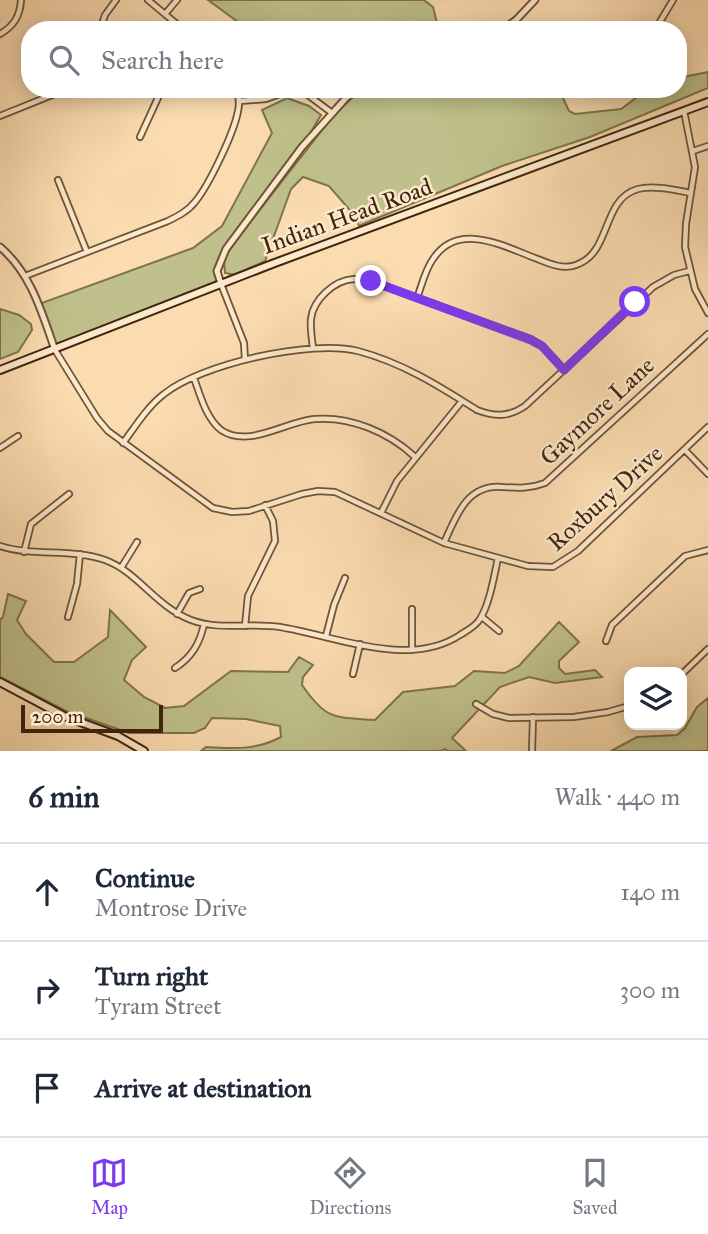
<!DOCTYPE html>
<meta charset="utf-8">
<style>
body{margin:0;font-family:"IM FELL Great Primer",serif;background:#f2f2f3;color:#1f2937}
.controls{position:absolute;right:21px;bottom:21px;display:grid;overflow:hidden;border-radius:14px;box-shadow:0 4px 18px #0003}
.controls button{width:63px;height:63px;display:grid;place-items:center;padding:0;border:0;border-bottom:2px solid #e0e1e3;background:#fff;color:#1f2937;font:35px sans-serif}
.scale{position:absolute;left:21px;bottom:18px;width:142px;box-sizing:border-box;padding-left:7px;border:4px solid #3f260d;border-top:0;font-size:19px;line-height:24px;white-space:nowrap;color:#3f260d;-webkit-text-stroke:5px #fce8cc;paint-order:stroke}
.stop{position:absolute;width:21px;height:21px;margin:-16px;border:5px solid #7c3aed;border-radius:50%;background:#fff}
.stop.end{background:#7c3aed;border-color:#fff;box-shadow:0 2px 7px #0008}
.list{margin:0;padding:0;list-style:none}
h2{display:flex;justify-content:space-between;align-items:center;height:91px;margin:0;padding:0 28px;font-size:30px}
h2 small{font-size:23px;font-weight:400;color:#747a83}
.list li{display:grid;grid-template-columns:46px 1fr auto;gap:21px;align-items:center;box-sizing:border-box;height:98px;padding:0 28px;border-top:2px solid #e0e1e3}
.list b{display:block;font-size:26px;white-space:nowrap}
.list p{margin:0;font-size:23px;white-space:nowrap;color:#747a83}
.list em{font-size:23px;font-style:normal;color:#747a83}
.icon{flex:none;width:38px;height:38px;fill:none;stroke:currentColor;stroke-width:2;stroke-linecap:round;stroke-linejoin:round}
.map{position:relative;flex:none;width:708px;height:751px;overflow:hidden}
.search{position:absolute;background:#fff;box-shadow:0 4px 18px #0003;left:21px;right:21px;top:21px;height:77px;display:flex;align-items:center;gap:18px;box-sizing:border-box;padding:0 24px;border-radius:28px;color:#747a83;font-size:26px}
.sheet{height:385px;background:#fff}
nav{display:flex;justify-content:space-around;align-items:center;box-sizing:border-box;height:98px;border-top:2px solid #e0e1e3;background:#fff;font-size:19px;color:#747a83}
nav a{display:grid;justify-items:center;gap:4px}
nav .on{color:#7c3aed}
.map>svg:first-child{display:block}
</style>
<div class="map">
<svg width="708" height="751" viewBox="0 0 708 751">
<rect width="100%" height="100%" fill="#fbdcb0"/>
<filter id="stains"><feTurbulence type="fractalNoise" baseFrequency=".00286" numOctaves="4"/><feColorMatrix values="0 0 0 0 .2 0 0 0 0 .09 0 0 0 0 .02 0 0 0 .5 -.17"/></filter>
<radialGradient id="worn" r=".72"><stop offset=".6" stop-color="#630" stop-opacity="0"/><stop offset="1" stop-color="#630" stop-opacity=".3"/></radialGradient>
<path fill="#bfc08b" stroke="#7f734c" stroke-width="2" d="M208,0h216l9,7 5,20 5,3h-194z
M708,72v16l-118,49 -88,29 -143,60 -4,-10 -26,-30 -26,-9 -12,12 -26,72 -30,14 -10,-2 -1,-12 4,-9c25,-34 51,-67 77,-100 17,-22 35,-48 60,-63h199l-1,9 6,13 6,3 46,-5 27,-20h30v-11z
M287,98l22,8 12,9 -19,32 -76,102 -9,22 4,13 -166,66 -16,-46 154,-56 29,-22 50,-93 -10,-23z
M0,309l19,6 12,9 1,6 -14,22 -18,7z
M8,594l18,7 -9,19 9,14 28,28h20l34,-25 2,-27 36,37 -14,13 -8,20 20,17 21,11 19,-2 47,-35 57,1 11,-15 14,8 -10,12 -1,8c25,36 32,32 73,35l28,-28 52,-6 19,-15 31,2 14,-7 40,-44 20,20 -20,19v7l6,6 30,-4 7,7 -47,6 -26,-6 -29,10 -48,51 14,13h-18l-3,-2 -4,2h-240l5,-4c27,2 51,3 75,-10l-1,-11 -34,-7 -34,-1 -7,10 -11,5h-65l-63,-22 -66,-34v-57l3,-3z
M708,698v53h-97l26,-14 40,-2 8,-7 12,-21z"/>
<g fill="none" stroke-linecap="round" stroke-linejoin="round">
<defs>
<path id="minor" d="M148,0l36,30
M165,14l12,-14
M100,30l5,-15 11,-15
M655,30l18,-30
M0,34c14,-8 20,-18 21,-34
M240,101l26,-2 17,-6 14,-2 11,4 24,18
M684,111l11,56 -9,57 -1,23 10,42 13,24
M0,116l67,-27
M140,137l22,-48
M693,151l15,-5
M58,180l29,72
M25,276l143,-55c10,-5 20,-10 27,-19 14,-17 39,-69 43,-91 2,-8 1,-14 -1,-22
M221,284l23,59 1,17
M417,298c5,-13 8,-28 16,-39 25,-38 70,-13 102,-1 13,5 27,12 41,7 36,-12 25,-66 62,-76 16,-4 37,1 53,4
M313,348c-1,-9 -3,-20 -2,-29 2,-19 23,-39 43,-40 6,0 12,2 17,2l160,58 11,7 22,24
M55,350l42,68 11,13 105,77 19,4 17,-1 53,-17 16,-3 17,1 109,51 84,23 25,1 25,-16 130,-124
M194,378c6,17 12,40 27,52 28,19 65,-9 94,-11 36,-3 74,14 99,37
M123,443c12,-16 24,-36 41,-49 37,-30 148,-55 194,-43 45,12 81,35 119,59 18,7 32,7 48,-4l128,-119 21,-12 15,-4
M0,448l18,-12
M685,450l23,24
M381,513l16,-32 65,-80
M444,543c12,-27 23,-59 58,-56 16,1 27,2 43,-4l163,-149
M0,546c34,11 71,2 105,14 33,12 50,46 86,60 29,11 60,2 89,7 56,9 129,42 180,8 8,-5 16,-9 20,-16 10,-16 14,-43 18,-61
M24,552l7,-28 38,-30
M121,568l16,-26
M412,609v41
M177,614l12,-21 11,-4
M68,617l9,-33 3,-30
M482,617l17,14
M245,626l3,-30 27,-55 -2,-20 -8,-16
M326,636l8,-31 11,-27
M606,641l6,-16 73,-69 23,-6
M175,668c17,-11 25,-25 29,-44
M353,674l7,-30
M682,674l26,-25
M476,704l17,10 16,4 65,-1 34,-5 21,-6
M532,751l1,-34"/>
<path id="tertiary" d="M502,30l14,-10 19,-20
M0,247c31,26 42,66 55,103
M221,284l-4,-13 9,-22 76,-102 44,-49 12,-9"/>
<path id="secondary" d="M0,370l272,-106 436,-162
M0,682l64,34 54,20 26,15"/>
</defs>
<use href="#minor" stroke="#6e5436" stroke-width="8"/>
<use href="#tertiary" stroke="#6e5436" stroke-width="9"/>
<use href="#secondary" stroke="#3f260d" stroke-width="10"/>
<use href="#minor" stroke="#fce8cc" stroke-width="4.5"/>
<use href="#tertiary" stroke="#fce8cc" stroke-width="5"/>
<use href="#secondary" stroke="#fce8cc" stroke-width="6"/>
</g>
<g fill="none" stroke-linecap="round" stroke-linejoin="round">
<path stroke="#7c3aed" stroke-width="9" d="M371,281l160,59 11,6 22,24 71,-68"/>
</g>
<g text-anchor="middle" stroke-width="5" stroke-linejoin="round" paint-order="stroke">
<g font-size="24" fill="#3f260d" stroke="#fce8cc">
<text transform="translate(347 216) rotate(-20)" y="8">Indian Head Road</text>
<text transform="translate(597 411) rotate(-43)" y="8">Gaymore Lane</text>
<text transform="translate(605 498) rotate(-42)" y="8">Roxbury Drive</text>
</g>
</g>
<rect width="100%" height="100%" filter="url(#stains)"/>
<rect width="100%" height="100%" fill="url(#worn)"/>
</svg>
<div class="controls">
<button><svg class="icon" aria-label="layers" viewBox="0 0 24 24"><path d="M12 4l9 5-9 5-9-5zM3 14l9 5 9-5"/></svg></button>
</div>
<div class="scale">200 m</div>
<div class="stop" style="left:635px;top:302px"></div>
<div class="stop end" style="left:371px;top:281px"></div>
<div class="search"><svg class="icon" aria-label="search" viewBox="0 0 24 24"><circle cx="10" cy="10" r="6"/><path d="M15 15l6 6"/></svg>Search here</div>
</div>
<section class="sheet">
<h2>6 min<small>Walk · 440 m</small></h2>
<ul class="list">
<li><svg class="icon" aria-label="ahead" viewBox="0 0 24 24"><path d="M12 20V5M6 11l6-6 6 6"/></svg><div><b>Continue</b><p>Montrose Drive</p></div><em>140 m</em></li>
<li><svg class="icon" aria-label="right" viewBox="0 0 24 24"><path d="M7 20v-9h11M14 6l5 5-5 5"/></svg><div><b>Turn right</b><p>Tyram Street</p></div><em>300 m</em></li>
<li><svg class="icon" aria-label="arrive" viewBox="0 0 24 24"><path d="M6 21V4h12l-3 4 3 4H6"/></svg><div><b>Arrive at destination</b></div></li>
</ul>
</section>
<nav>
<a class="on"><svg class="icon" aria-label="map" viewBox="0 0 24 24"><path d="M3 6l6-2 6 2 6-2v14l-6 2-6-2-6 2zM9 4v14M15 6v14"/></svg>Map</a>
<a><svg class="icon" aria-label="directions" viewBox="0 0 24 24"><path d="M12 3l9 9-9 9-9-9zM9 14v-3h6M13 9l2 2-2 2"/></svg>Directions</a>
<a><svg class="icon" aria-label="saved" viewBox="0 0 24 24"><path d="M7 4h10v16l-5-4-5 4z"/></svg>Saved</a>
</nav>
